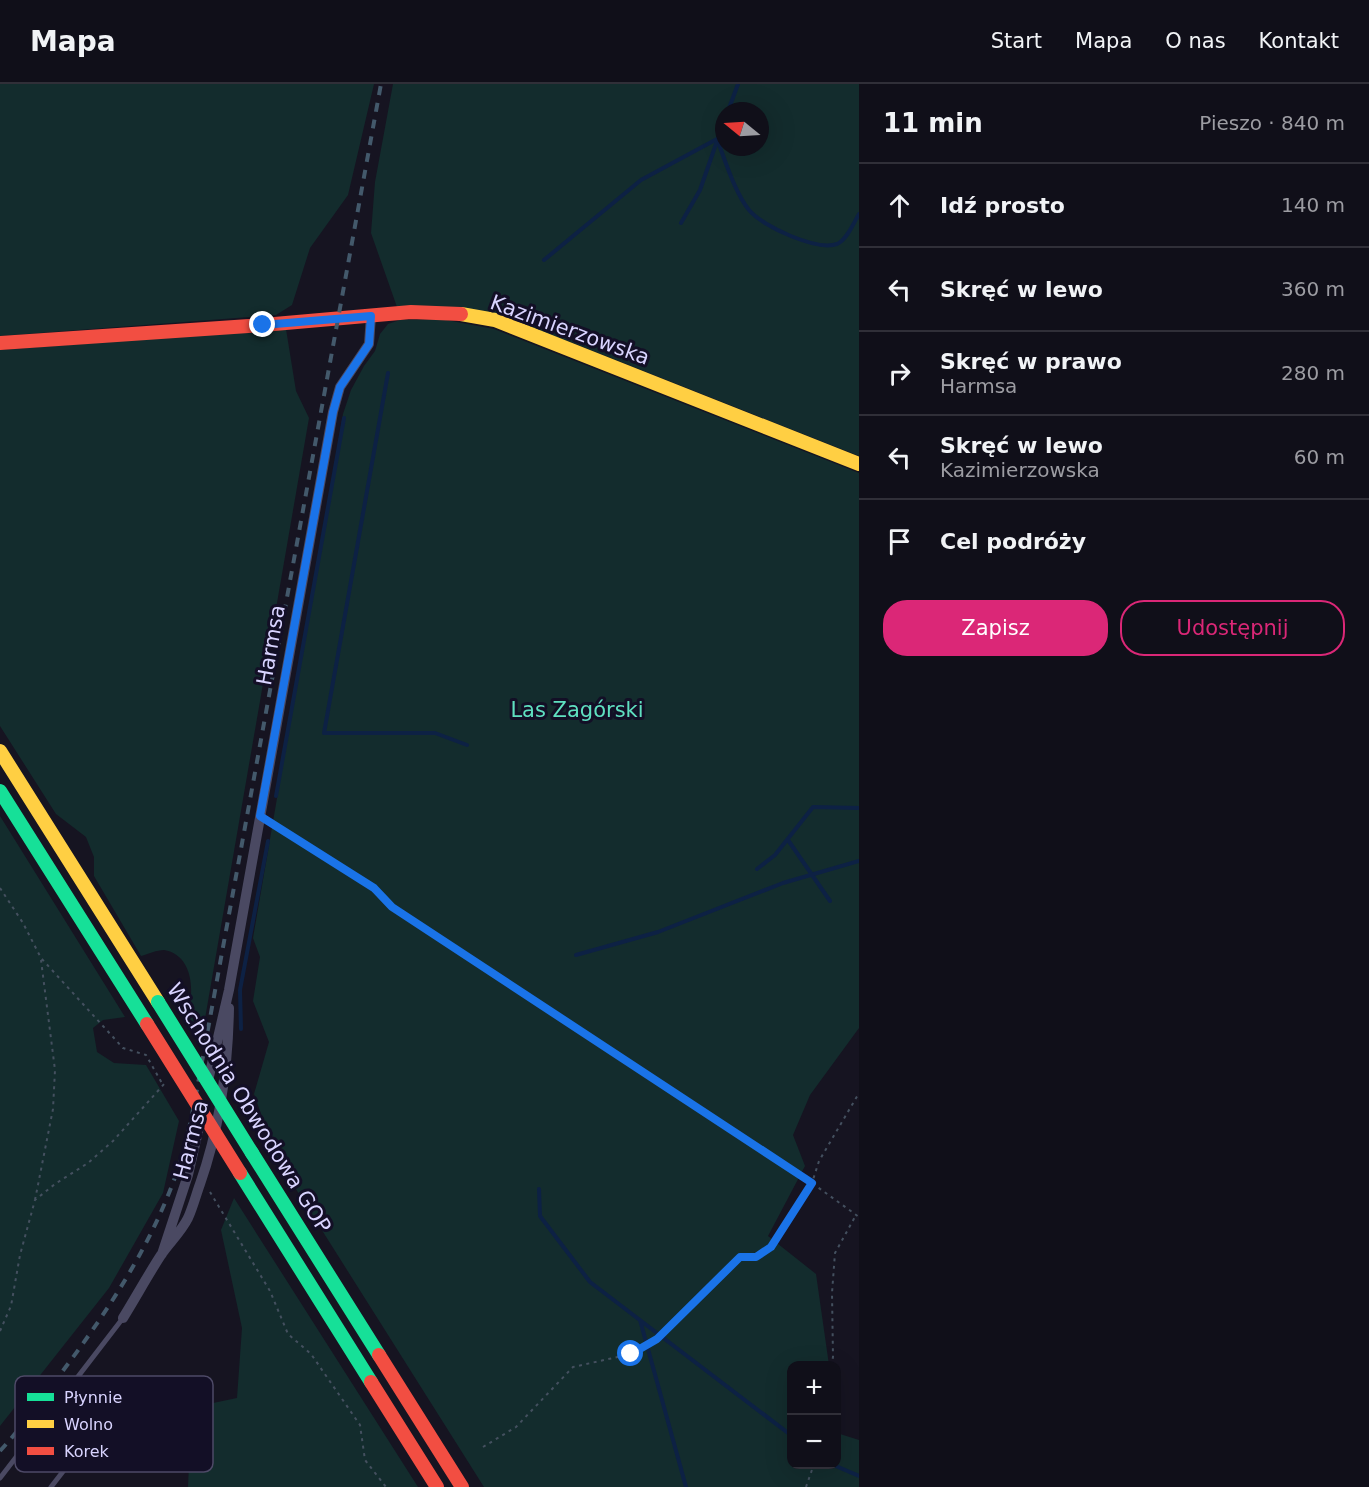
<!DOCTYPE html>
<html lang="pl">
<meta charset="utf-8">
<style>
body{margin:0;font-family:"DejaVu Sans",sans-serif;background:#1e1d26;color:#f1f3f6}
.controls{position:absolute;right:18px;bottom:18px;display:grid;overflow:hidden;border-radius:12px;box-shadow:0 6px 24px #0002}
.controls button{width:54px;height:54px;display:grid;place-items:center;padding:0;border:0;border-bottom:2px solid #302f38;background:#100f19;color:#f1f3f6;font:30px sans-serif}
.compass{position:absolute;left:715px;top:18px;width:54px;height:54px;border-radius:50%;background:#100f19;box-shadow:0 6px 24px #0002;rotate:288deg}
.stop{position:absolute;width:18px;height:18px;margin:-14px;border:4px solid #1a73e8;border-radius:50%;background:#fff}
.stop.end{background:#1a73e8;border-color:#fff;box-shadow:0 2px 6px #0008}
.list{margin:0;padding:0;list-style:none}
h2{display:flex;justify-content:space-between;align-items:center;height:78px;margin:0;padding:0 24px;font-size:26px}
h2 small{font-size:20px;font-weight:400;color:#9c9ca2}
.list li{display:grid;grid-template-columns:39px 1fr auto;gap:18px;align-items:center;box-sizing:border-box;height:84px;padding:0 24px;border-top:2px solid #302f38}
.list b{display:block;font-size:22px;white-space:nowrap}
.list p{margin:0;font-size:20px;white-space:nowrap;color:#9c9ca2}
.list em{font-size:20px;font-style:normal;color:#9c9ca2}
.actions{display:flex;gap:12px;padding:18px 24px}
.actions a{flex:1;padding:14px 0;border:2px solid #db2777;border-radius:24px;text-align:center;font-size:21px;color:#db2777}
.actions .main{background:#db2777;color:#fff}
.icon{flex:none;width:33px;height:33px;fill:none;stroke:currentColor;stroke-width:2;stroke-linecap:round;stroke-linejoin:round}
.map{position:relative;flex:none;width:859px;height:1403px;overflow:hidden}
header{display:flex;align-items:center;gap:36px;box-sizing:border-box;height:84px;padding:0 30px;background:#100f19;border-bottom:2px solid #302f38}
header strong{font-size:28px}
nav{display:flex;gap:33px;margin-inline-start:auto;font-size:21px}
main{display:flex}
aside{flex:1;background:#100f19}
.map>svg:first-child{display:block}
</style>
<header>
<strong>Mapa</strong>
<nav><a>Start</a><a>Mapa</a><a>O nas</a><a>Kontakt</a></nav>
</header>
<main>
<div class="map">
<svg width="859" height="1403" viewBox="0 0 859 1403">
<rect width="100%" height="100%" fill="#161421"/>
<path fill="#132c2d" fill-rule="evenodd" d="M0,0h374l-26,111 -38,53 -18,57 -16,10 -276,21z
M393,0h466v372l-291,-115 -171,-34 -26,-74 4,-51zM724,27h36v36h-36z
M441,235l53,10 365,144v555l-49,67 -17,40 12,31 -37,70 48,38 13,91 -37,1v98h44l1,-53 3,23 19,6v47h-375l-207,-328 -23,-65 15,-52 -16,-41 7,-44 -7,-19 90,-524 8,-24 13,-24 11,-15 5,-17 8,-10 12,-4z
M286,245l10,62 13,27 -107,618 -19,-14c13,-21 13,-67 -19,-72 -7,0 -16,4 -23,6l-47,-80v-19l-8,-20 -30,-23 -56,-88v-376z
M0,732l125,201 -22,3 -10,8 4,24 17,11 32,2 33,56 -16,72 -54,95 -109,138z
M234,1114l184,289h-230l3,-70 22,-14 24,-5 5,-70 -21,-98z"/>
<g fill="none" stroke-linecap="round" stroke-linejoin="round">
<path stroke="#0d2144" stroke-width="4" d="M728,27l10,-27
M717,55c8,21 18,54 32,71 14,17 68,41 88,34 10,-4 17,-22 22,-30
M681,139l19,-33 24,-69
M544,176l97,-80 76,-41
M388,289l-64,360h111l32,12
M276,712l68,-378
M788,756l42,61
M757,785l18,-14 38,-48 46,1
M576,871l82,-23 125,-49 76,-22
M241,945l-1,-39 28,-149
M539,1105l1,27 50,66 202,154
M640,1236l46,167
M831,1380l28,12"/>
<path stroke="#44505f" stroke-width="2" stroke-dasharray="3 4.5" stroke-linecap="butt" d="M270,738l103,66 19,19 420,276 47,34
M0,804l23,35 18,35 82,90 23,7 17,30
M210,1108l60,99 18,43 23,20 49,71 5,35 21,27
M35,1116l18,-91 2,-39 -14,-110
M0,1247l11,-25 9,-51 15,-55 20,-16 33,-21 25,-22 52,-58
M831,1282l2,-9 -1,-64 3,-40 21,-38
M483,1363l33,-20 57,-60 58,-13 26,-15 83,-82h16l15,-10 41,-64 7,-22 40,-68
M806,1403l8,-23"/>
<path stroke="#4a4962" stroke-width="5" d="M0,1394l123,-160
M51,1403l72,-93"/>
<path stroke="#4a4962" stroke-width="10" d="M208,997l21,-91 104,-578 7,-25 29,-43 2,-28
M162,1170l26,-79 14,-61
M123,1234c13,-21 25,-43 38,-63 9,-13 20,-23 27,-37 5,-11 8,-23 12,-34 20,-57 28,-116 29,-176"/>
<path stroke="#16e098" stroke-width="14" d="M0,707l147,233
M252,1069l127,202
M240,1089l131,209"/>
<path stroke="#ffcf43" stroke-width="14" d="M461,230l34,6 364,144
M0,667l158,251"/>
<path stroke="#f24e42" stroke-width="14" d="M0,259l263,-18 148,-13 50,2
M379,1271l83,132
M371,1298l66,105"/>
<path stroke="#43596b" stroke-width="4" stroke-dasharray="9 8" stroke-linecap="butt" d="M0,1367c23,-25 42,-52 62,-79 42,-56 81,-114 107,-179 19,-46 26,-94 35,-142l177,-967"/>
<path stroke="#16e098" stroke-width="14" d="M158,918l94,151"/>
<path stroke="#f24e42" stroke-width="14" d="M147,940l93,149"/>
</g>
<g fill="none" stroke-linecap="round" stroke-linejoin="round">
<path stroke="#1a73e8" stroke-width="8" d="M263,241l108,-9 -2,28 -29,43 -7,25 -73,404 114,72 18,19 420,276 -41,64 -15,10h-16l-83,82 -26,15"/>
</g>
<g text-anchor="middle" stroke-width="6" stroke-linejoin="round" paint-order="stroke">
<g font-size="21" fill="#d9d4ff" stroke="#130f26">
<text transform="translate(570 246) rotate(20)" y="7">Kazimierzowska</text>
<text transform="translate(271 561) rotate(-80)" y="7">Harmsa</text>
<text transform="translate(249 1024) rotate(58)" y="7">Wschodnia Obwodowa GOP</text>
<text transform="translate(191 1056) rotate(-75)" y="7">Harmsa</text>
</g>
<g font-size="21" fill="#5fe0c0" stroke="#130f26">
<text x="577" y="633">Las Zagórski</text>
</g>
</g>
<rect x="15" y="1292" width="198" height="96" rx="9" fill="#130f26" stroke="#4e4a67" stroke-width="1.5"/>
<rect x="27" y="1309" width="27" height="8" fill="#16e098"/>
<rect x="27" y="1336" width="27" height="8" fill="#ffcf43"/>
<rect x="27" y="1363" width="27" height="8" fill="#f24e42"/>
<g font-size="16" fill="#d9d4ff">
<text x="64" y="1319">Płynnie</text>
<text x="64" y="1346">Wolno</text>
<text x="64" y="1373">Korek</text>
</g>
</svg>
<div class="controls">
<button>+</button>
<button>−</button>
</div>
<svg class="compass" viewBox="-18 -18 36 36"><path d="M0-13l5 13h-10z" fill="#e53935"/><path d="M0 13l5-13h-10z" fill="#9c9ca2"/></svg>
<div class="stop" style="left:631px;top:1270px"></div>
<div class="stop end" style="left:263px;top:241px"></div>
</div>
<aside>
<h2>11 min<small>Pieszo · 840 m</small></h2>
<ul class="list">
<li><svg class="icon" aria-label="ahead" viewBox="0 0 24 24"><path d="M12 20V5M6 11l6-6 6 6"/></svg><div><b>Idź prosto</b></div><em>140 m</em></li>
<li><svg class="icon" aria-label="left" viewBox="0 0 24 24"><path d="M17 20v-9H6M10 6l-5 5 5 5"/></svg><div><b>Skręć w lewo</b></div><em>360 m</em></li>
<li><svg class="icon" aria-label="right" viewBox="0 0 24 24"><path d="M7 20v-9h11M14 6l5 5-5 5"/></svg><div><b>Skręć w prawo</b><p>Harmsa</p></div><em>280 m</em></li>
<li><svg class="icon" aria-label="left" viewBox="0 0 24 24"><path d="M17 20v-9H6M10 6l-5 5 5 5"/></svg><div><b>Skręć w lewo</b><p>Kazimierzowska</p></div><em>60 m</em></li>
<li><svg class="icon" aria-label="arrive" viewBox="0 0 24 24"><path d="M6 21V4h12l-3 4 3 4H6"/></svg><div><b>Cel podróży</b></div></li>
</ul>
<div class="actions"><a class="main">Zapisz</a><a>Udostępnij</a></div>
</aside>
</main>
